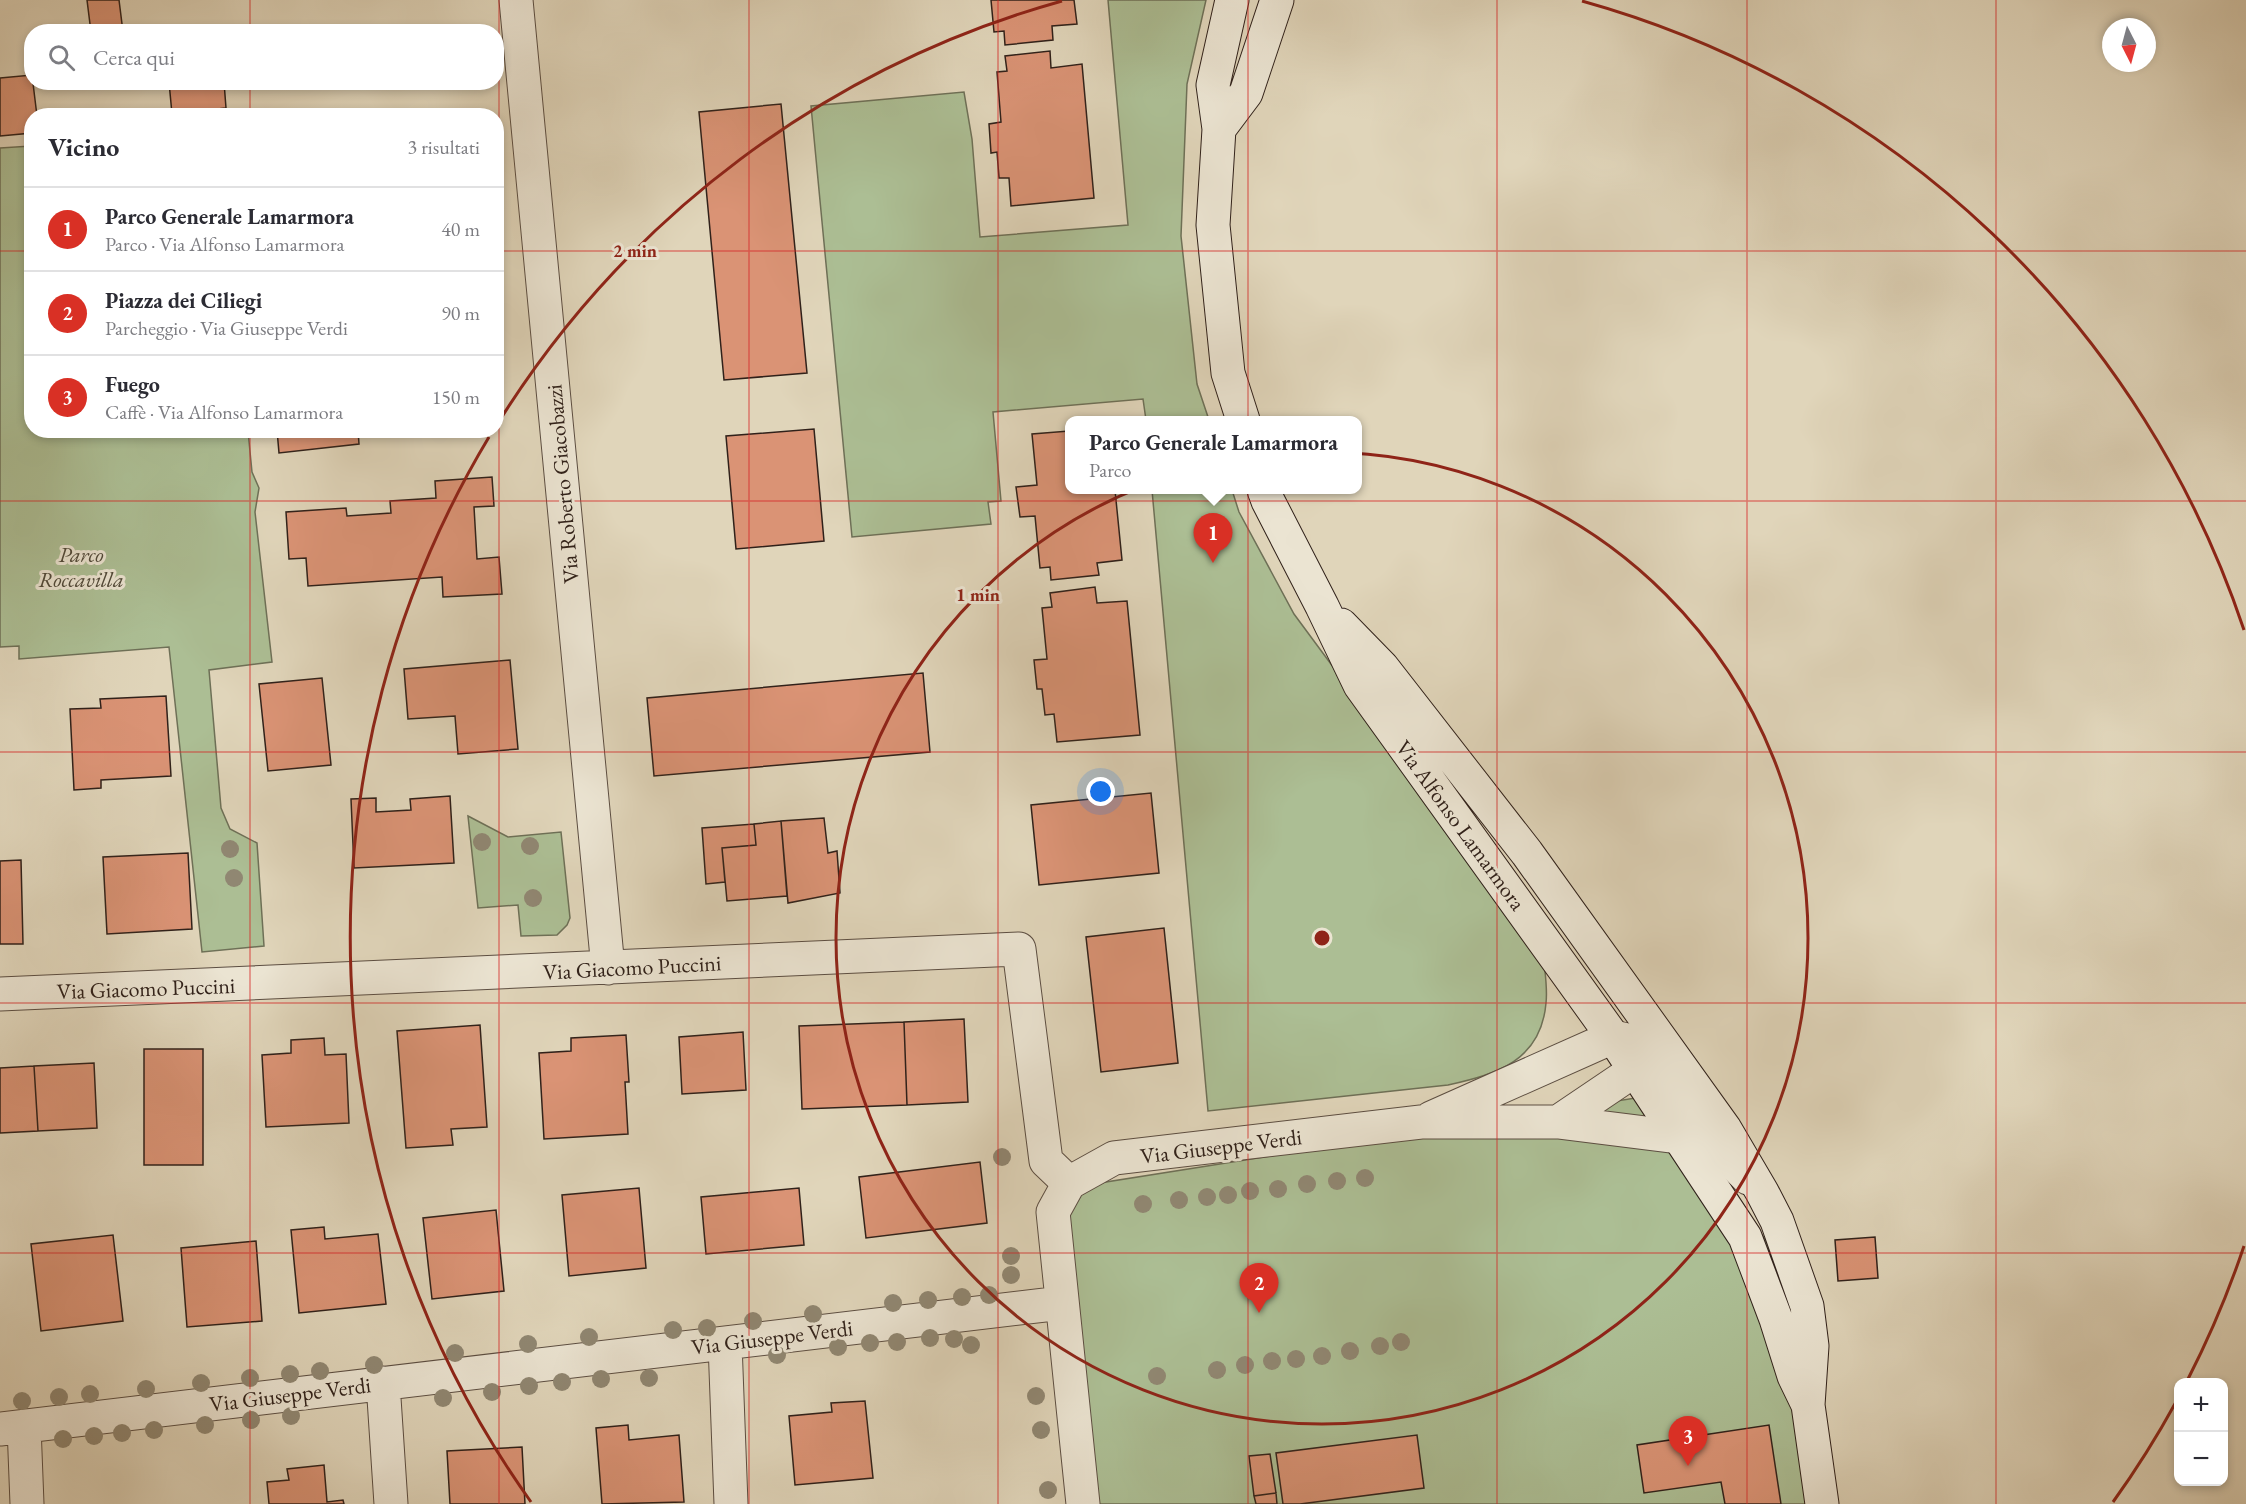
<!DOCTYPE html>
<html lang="it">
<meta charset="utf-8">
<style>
body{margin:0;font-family:"EB Garamond",serif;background:#f7f7f7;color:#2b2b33}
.controls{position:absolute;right:18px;bottom:18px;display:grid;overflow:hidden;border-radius:12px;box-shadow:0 3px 9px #0003}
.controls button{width:54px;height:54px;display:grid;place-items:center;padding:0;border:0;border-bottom:2px solid #e1e1e2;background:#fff;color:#2b2b33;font:30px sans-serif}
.compass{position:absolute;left:2102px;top:18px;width:54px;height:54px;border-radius:50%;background:#fff;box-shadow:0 3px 9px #0003;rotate:174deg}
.you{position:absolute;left:1101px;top:792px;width:21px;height:21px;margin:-15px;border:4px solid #fff;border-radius:50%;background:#1a73e8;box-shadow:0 0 0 9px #1a73e833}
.badge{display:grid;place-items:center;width:39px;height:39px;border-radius:50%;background:#d93025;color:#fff;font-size:20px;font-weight:700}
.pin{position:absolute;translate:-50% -50px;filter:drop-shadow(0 2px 3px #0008)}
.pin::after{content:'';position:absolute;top:32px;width:21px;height:18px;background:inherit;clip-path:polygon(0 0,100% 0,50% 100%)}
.popup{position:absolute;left:1065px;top:416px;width:297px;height:78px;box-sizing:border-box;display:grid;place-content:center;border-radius:12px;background:#fff;filter:drop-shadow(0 2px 4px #0005);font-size:20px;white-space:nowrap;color:#7c7c81}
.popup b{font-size:22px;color:#2b2b33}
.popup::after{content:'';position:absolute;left:50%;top:100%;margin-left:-12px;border:12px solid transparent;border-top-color:#fff}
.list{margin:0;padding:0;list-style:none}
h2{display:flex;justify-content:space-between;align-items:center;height:78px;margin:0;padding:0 24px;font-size:26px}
h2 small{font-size:20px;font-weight:400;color:#7c7c81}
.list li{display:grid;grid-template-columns:39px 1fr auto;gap:18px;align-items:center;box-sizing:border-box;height:84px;padding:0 24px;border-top:2px solid #e1e1e2}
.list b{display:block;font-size:22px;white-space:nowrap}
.list p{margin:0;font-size:20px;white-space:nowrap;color:#7c7c81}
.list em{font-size:20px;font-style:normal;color:#7c7c81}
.icon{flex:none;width:33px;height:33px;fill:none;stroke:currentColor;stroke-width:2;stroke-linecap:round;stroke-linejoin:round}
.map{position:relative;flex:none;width:2246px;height:1504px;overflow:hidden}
.search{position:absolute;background:#fff;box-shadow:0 3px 9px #0003;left:24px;top:24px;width:480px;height:66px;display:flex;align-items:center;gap:15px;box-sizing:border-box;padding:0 21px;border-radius:24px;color:#7c7c81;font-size:22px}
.panel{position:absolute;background:#fff;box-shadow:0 3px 9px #0003;left:24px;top:108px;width:480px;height:330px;border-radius:24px}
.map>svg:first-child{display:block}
</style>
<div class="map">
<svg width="2246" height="1504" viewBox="0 0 2246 1504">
<rect width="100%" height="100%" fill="#e0d5ba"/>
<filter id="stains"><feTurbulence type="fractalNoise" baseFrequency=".00333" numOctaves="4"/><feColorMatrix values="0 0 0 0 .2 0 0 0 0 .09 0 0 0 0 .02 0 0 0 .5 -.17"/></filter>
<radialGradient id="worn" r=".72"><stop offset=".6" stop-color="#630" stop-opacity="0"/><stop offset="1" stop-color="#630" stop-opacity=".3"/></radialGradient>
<path fill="#acbe94" stroke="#6e7057" stroke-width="1.5" d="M1108,0h98l-19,84 -6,152 16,148 12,36h-63l-3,-21 -150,13 8,89 -13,1 3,22 -139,13 -41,-431 153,-14 8,47 8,98 148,-12z
M31,146l1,284 216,1 4,41 7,16 -4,24 17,150 -63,8 12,138 9,21 27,14 7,103 -62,6 -33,-305 -150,12v-13l-19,1v-499z
M1152,490h80l7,22 55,102 249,337c1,17 5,35 3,52 -5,58 -49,71 -98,82l-240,26z
M468,816l40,21 53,-5 9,86 -3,7 -10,10 -36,1 -3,-31 -40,3z
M1673,1092l114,183 28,229h-716l-37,-315z"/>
<path fill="#da9375" stroke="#30211a" stroke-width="1.5" d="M87,0h32l4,32h-32z
M991,0h83l3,24 -25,2 1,14 -48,5 -1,-14 -10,1z
M185,25l1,7h-39v-3z
M1050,51l1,17 31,-4 12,134 -83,8 -2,-28h-10l-2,-26 -6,1 -2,-29 12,-2 -4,-50 10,-1 -2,-15z
M32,75l5,41h-5v17l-32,3v-58z
M169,82h55l2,26 -54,6z
M781,104l26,269 -83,7 -25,-268z
M814,429l10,112 -88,8 -10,-113z
M277,430h81l1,14 -80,9z
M1069,431v59h46l7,70 -25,3 2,12 -48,5 -1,-13 -10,1 -5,-52 -15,1 -4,-30 21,-2 -5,-51z
M492,477l2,29 -20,1 3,52 22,-2 3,37 -59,3 -1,-20 -134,9 -2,-28 -17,1 -3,-47 60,-4 1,8 44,-3 -1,-12 46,-3 -1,-17z
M1095,587l2,16 30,-2 13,134 -83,7 -3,-28 -9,1 -3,-26h-5l-3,-29 13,-1 -5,-51 10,-1 -2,-14z
M510,660l8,89 -60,5 -3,-38 -47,3 -4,-50z
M923,673l7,79 -276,24 -7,-78z
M322,678l9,87 -63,6 -9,-87z
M166,696l5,80 -70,4v8l-27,2 -4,-81 31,-1 -1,-9z
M1151,793l8,80 -120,12 -8,-80z
M450,796l4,67 -100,5 -3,-69 25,-1v14l35,-2 -1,-11z
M824,818l4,35 9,-2 3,42 -52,10 -7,-82z
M781,821l6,75 -60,5 -5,-53 34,-3 -2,-21z
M754,824l2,21 -34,3 3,34 -19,2 -4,-56z
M188,853l4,76 -85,5 -4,-77z
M21,860l2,84h-23v-83z
M1164,928l14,135 -77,9 -15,-135z
M964,1019l4,83 -61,3 -3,-83z
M904,1022l3,83 -105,4 -3,-83z
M480,1025l7,102 -36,2 2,16 -47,3 -9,-117z
M743,1032l3,58 -64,4 -3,-57z
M626,1035l3,47h-4l3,52 -84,5 -5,-86 32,-2v-13z
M324,1038l1,17 21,-1 3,69 -83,4 -4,-72 29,-2v-13z
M144,1049h59v116h-59z
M94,1063l3,65 -59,3 -4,-65z
M34,1066l4,65 -38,2v-65z
M980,1162l7,61 -121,15 -7,-61z
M639,1188l7,80 -77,8 -7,-81z
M799,1188l5,57 -98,9 -5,-57z
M496,1210l8,81 -72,8 -9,-81z
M324,1227l1,12 53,-5 8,70 -87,9 -8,-83z
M113,1235l10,86 -82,10 -10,-87z
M1875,1237l3,41 -40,3 -3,-41z
M256,1241l6,80 -75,6 -6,-79z
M865,1401l8,77 -78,7 -6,-69 43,-4 -1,-9z
M628,1425l1,15 50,-5 5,67 -82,2 -6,-76z
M1769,1425l12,79h-56l-4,-22 -77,11 -7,-48z
M1417,1435l7,53 -124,16h-17l-7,-51z
M522,1447l3,57h-75l-3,-53z
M1270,1454l6,39 -22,3 -5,-40z
M324,1465l3,37 16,-2 1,4h-75l-2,-22 22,-2 -2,-11z
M1276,1493l1,11h-21l-2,-8z"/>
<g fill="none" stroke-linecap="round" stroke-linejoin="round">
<defs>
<path id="street" d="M516,0l92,968
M0,994l1019,-45 27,212 23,22
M1643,1041l66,98 39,39
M1431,1118l182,-81 28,6
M1558,1122l77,-52 10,-26
M725,1343l6,161
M383,1383l8,121
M24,1426l3,78
M0,1429l1062,-126
M1083,1504l-30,-292 16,-29 45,-25 307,-36h137l120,15"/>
<path id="secondary" d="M1232,0l-19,85 6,44 -6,96 15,148 15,47
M1219,129l27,-36 31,-93
M1264,490l4,11 54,105 38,79 253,352 132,200 31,82 18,57 14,29
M1341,625l41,42 145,186 198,276 37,63 15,29 30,85 5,40 -4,59 14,99"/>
</defs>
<use href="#street" stroke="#5c4e42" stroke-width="35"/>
<use href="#secondary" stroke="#30211a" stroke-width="35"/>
<use href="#street" stroke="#ebe4d2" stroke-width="33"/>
<use href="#secondary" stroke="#ebe4d2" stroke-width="33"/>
</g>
<g fill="#908772">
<circle cx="482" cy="842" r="9"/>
<circle cx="530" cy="846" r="9"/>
<circle cx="230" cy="849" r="9"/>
<circle cx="234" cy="878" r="9"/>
<circle cx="533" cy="898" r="9"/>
<circle cx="1002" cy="1157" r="9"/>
<circle cx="1365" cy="1178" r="9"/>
<circle cx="1337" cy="1181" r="9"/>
<circle cx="1307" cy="1184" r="9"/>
<circle cx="1278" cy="1189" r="9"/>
<circle cx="1250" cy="1191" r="9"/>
<circle cx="1228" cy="1195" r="9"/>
<circle cx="1207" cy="1197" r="9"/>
<circle cx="1179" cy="1200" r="9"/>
<circle cx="1143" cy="1204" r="9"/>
<circle cx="1011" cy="1256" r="9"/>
<circle cx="1011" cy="1275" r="9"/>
<circle cx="989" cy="1295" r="9"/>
<circle cx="962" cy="1297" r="9"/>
<circle cx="928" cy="1300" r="9"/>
<circle cx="893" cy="1303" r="9"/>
<circle cx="813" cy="1314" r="9"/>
<circle cx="753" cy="1321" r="9"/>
<circle cx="707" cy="1328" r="9"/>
<circle cx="673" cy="1330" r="9"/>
<circle cx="589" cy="1337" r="9"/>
<circle cx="930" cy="1338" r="9"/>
<circle cx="954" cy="1339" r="9"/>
<circle cx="897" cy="1342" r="9"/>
<circle cx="1401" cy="1342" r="9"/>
<circle cx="870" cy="1343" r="9"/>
<circle cx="528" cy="1344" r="9"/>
<circle cx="971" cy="1345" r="9"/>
<circle cx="1380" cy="1346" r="9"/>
<circle cx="838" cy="1347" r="9"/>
<circle cx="1350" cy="1351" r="9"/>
<circle cx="455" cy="1353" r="9"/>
<circle cx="777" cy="1355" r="9"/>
<circle cx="1322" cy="1356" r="9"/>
<circle cx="1296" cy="1359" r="9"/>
<circle cx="1272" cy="1361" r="9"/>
<circle cx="374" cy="1365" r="9"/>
<circle cx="1245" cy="1365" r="9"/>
<circle cx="1217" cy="1370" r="9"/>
<circle cx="320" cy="1371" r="9"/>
<circle cx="290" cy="1374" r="9"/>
<circle cx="1157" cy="1376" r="9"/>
<circle cx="250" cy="1378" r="9"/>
<circle cx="649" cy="1378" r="9"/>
<circle cx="601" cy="1379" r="9"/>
<circle cx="562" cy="1382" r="9"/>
<circle cx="201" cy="1383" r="9"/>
<circle cx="529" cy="1386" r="9"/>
<circle cx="146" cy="1389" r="9"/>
<circle cx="492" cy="1392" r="9"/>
<circle cx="90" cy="1394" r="9"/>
<circle cx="1036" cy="1396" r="9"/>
<circle cx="59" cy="1397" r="9"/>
<circle cx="443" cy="1398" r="9"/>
<circle cx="22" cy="1401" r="9"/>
<circle cx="291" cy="1416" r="9"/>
<circle cx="251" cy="1420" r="9"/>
<circle cx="205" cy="1425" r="9"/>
<circle cx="154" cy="1430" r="9"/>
<circle cx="1041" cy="1430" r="9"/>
<circle cx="122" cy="1433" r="9"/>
<circle cx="94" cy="1436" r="9"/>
<circle cx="63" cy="1439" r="9"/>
<circle cx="1048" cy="1490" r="9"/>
</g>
<path fill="none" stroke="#d62828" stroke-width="1.5" stroke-opacity="0.55" d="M250,0v32M499,0v1504M749,0v1504M998,0v1504M1248,0v1504M1497,0v1504M1747,0v1504M1996,0v1504M250,82v34M0,251h32M496,251h1750M250,430v1074M0,501h2246M0,752h2246M0,1003h2246M0,1253h2246"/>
<g fill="none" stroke="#8f2418" stroke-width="3">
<circle cx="1322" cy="938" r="486"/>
<path d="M2244 1246A972 972 0 0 1 2188 1379M2176 1402A972 972 0 0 1 2113 1502M531 1502A972 972 0 0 1 489 437M498 423A972 972 0 0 1 1062 1M1582 1A972 972 0 0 1 2244 630"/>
</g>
<g text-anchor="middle" stroke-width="6" stroke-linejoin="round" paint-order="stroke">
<g font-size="22" fill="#30211a" stroke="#ebe4d2">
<text transform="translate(562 484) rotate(-95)" y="8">Via Roberto Giacobazzi</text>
<text transform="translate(1461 825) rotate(54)" y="8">Via Alfonso Lamarmora</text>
<text transform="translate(632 967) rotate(-3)" y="8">Via Giacomo Puccini</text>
<text transform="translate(146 988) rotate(-2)" y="8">Via Giacomo Puccini</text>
<text transform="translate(1221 1146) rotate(-7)" y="8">Via Giuseppe Verdi</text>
<text transform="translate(772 1337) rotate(-7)" y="8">Via Giuseppe Verdi</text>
<text transform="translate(290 1394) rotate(-7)" y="8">Via Giuseppe Verdi</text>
</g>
<g font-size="22" font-style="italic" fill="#4f4838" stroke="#ebe4d2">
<text x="81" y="562">Parco<tspan x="81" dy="25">Roccavilla</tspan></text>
</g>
</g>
<circle cx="1322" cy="938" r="9" fill="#8f2418" stroke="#ebe4d2" stroke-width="3"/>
<g font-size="18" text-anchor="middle" font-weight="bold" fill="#8f2418" stroke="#ebe4d2" stroke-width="6" stroke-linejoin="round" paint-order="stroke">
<text x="635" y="257">2 min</text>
<text x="978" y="601">1 min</text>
</g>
<rect width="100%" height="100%" filter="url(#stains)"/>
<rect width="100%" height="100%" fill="url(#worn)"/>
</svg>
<div class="controls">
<button>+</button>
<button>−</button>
</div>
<svg class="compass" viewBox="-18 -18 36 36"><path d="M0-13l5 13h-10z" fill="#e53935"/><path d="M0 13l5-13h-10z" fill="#7c7c81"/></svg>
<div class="you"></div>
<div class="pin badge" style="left:1213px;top:563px">1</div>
<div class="popup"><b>Parco Generale Lamarmora</b>Parco</div>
<div class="pin badge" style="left:1259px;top:1313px">2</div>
<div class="pin badge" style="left:1688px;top:1466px">3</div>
<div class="search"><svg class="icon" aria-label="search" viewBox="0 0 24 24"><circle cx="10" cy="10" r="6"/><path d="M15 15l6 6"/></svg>Cerca qui</div>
<section class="panel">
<h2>Vicino<small>3 risultati</small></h2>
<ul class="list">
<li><span class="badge">1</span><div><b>Parco Generale Lamarmora</b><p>Parco · Via Alfonso Lamarmora</p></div><em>40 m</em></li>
<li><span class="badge">2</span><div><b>Piazza dei Ciliegi</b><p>Parcheggio · Via Giuseppe Verdi</p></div><em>90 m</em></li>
<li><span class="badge">3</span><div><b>Fuego</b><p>Caffè · Via Alfonso Lamarmora</p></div><em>150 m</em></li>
</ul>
</section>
</div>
